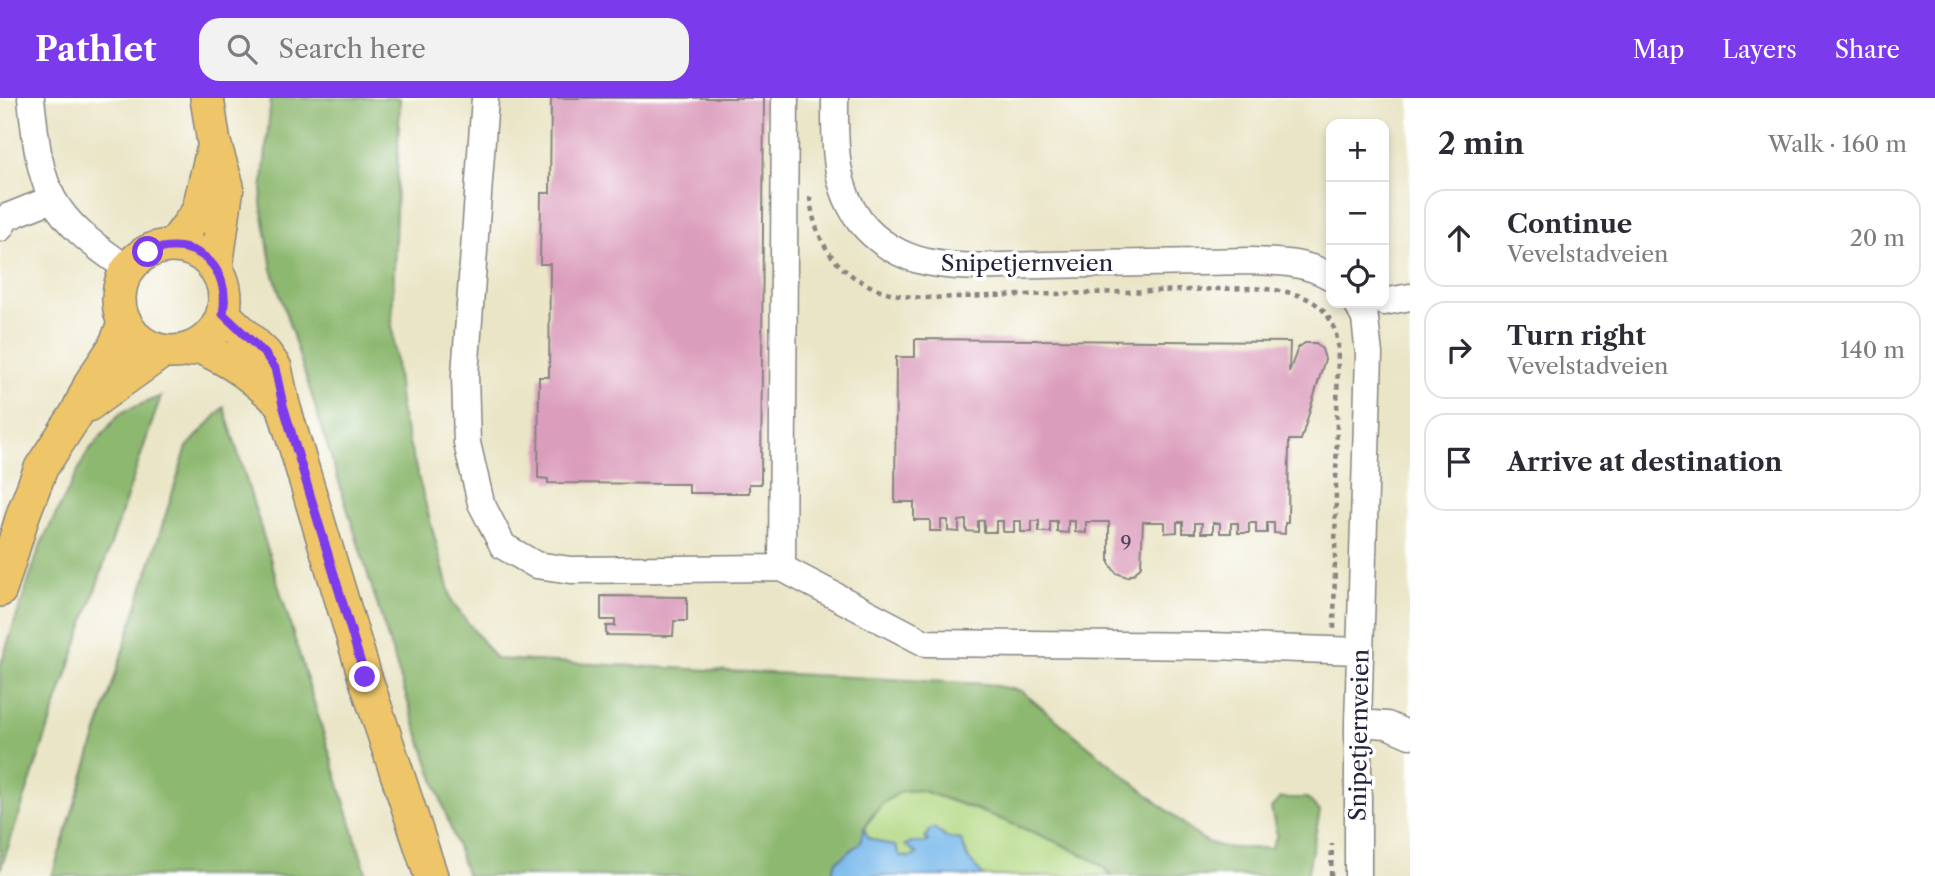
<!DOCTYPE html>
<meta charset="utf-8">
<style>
body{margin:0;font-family:"Libre Caslon Text",serif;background:#f2f2f3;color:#2b2b33}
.controls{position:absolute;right:21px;top:21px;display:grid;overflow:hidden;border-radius:14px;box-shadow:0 4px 10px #0003}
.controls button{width:63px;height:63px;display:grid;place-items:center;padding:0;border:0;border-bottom:2px solid #e1e1e2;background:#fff;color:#2b2b33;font:35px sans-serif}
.stop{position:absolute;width:21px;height:21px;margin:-16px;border:5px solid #7c3aed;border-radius:50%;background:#fff}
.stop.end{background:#7c3aed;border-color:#fff;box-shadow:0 2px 7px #0008}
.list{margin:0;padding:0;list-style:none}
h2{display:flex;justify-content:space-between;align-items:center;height:91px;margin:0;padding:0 28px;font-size:30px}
h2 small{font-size:23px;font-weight:400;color:#7c7c81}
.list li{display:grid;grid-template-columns:46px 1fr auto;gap:21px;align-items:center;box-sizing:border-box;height:98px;margin:0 14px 14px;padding:0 14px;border:2px solid #e1e1e2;border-radius:21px}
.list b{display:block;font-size:26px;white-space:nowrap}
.list p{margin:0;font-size:23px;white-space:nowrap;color:#7c7c81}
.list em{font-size:23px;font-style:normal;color:#7c7c81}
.icon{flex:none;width:38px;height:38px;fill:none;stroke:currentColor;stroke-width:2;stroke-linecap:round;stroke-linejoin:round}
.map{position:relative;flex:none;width:1410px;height:778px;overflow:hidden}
header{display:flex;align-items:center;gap:42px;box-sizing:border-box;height:98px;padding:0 35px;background:#7c3aed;color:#fff}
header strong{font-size:33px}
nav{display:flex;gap:38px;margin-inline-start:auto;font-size:24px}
.search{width:490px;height:63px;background:#f2f2f3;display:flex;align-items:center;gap:18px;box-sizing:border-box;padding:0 24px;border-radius:21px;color:#7c7c81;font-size:26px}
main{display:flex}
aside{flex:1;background:#fff}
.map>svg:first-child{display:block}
</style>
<header>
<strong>Pathlet</strong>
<div class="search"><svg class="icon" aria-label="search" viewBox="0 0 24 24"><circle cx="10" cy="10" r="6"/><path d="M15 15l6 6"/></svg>Search here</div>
<nav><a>Map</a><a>Layers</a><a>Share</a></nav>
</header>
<main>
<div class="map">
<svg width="1410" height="778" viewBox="0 0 1410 778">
<rect width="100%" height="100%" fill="#fff"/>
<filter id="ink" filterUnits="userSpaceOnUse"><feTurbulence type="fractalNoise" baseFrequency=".0143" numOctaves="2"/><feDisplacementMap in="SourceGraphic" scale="14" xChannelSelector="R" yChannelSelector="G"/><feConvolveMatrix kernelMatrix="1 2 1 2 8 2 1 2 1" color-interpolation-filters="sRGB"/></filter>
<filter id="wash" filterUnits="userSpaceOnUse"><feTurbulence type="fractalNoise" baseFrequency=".00686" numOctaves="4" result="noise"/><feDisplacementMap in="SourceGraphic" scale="28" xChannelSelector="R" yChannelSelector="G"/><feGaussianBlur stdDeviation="1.57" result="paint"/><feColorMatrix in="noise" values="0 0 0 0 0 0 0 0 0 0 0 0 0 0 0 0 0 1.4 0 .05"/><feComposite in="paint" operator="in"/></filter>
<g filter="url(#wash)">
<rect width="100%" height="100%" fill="#eae5c6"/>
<path fill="#b2d882" stroke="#6a7d5e" stroke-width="2" d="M920,692c38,13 75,26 112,42 28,11 59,22 80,44h-129l-13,-14 -5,-14 -8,-10 -8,1 -7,-6 -12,-4 -5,9 3,3 -2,2h-16v5l7,6 -4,3 -13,-1 -5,-10c-11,-1 -17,-6 -27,-8l-4,-10 19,-25 19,-12z"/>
<path fill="#8db870" stroke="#586d56" stroke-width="2" d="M271,0h129l-8,226 9,89 51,189 44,57 490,25 35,7 164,134c27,28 50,23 86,23l6,-12 -6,-28 9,-10h27l13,13 -13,65h-195l-11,-12 -42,-21 -78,-32 -61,-21 -18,1 -19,12 -15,17 -8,23 -24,19 -6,14h-363l-56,-164 -139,-443 -11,-66z
M161,298l-161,475v-204l12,-37 29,-86 46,-91 33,-40z
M224,309l143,469h-315l135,-429z"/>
<path fill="#75b7ea" stroke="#4c6c92" stroke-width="2" d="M864,730l4,10c10,2 16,7 27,8l5,10c6,2 12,2 17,-2l-12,-9 5,-2h16l2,-2 -3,-3 5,-9 4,-1 11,9 16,3 6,17 16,19h-153l6,-14 24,-19z"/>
<g id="blocks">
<path fill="#db9dbc" d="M551,0h213l-3,386h-12v9h-60v-9l-141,-1v-4l-10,-1 1,-101h10l1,-113h-10l1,-71h9z
M915,241l375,3 -1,30 9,-24 7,-5h11l6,6 3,10 -24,81h-12l-1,83h-3v11l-11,-1v-10h-7v10h-11v-10h-7v10h-11v-10h-7v10h-11v-10h-7v10h-12l1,-10h-7v10h-12v-11h-6v10l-12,1v-11h-22l-2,44 -6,7 -8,4 -11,-4 -7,-10v-41h-23v11l-11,-1v-11h-7v12l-11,-1v-11h-7v11h-11v-11h-7v11h-11v-11h-7v11h-11v-11h-7v11h-12v-12l-6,1v11l-12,-1v-11l-7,1v11l-11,-1v-11h-7v11h-11v-11h-16v-18h-19l1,-145h19z
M601,498l86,1v24h-13l-1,15 -67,-1v-9h9v-6h-14z"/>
</g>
</g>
<g filter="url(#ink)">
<use href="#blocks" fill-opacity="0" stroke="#868480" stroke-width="2"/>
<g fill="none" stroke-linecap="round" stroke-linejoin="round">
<defs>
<path id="minor" d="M31,0c10,96 16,116 97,171
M485,0l-20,277 2,68 14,60 22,43 33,19 35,5 211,-2 143,75 286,3 149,5
M835,0c0,43 -2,87 25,123 16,21 42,36 67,41 38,8 79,3 117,3 70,-2 139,-3 208,-4 28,1 55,1 79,16
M0,130l7,-11 45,-18
M1384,204l26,-5
M1357,205l8,16 4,35 -11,369v153
M782,470l3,-470
M1358,625l29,2 23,10"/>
<path id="major" d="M207,0l7,45 13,43 -11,82
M173,148l25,-34 14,-58
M119 201a53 53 0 1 1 106 0a53 53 0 1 1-106 0Z
M223,216l42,40 10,14 8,37 82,272 66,199
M197,248c37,15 58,32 86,59
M88,307l75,-54
M0,492l24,-78 17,-44 36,-55 15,-32 22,-33 11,-26"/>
</defs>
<use href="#minor" stroke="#868480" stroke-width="29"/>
<use href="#major" stroke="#868480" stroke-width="36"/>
<path stroke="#868480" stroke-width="4.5" stroke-dasharray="5 5" stroke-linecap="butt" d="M810,99c6,66 53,99 116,101l326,-10c41,3 78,7 86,56l-4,285
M1331,778l1,-32"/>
<use href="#minor" stroke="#fff" stroke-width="26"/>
<use href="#major" stroke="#eec569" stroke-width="33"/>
</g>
</g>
<g fill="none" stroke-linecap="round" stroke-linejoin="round" filter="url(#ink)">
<path stroke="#7c3aed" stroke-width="9" d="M148,154c46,-18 84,14 75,62l42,40 10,14 8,37 82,272"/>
</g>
<g text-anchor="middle" stroke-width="7" stroke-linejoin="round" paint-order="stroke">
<g font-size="19" fill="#50415b">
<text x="1126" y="451">9</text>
</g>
<g font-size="23" fill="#22223b" stroke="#fff">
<text x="1027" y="173">Snipetjernveien</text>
<text transform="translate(1359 637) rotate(-89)" y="8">Snipetjernveien</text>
</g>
</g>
</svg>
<div class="controls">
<button>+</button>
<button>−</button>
<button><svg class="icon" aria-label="locate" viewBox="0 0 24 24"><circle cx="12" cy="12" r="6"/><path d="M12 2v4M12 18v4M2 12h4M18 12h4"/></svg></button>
</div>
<div class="stop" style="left:148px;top:154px"></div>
<div class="stop end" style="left:365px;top:579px"></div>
</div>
<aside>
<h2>2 min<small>Walk · 160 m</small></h2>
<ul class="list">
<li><svg class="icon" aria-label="ahead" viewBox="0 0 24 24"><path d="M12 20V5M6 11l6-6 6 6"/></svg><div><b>Continue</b><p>Vevelstadveien</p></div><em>20 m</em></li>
<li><svg class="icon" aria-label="right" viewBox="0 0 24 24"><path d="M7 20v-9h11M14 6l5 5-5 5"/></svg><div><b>Turn right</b><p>Vevelstadveien</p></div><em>140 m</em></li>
<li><svg class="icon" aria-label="arrive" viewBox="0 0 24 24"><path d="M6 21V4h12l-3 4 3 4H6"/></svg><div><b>Arrive at destination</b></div></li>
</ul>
</aside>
</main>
